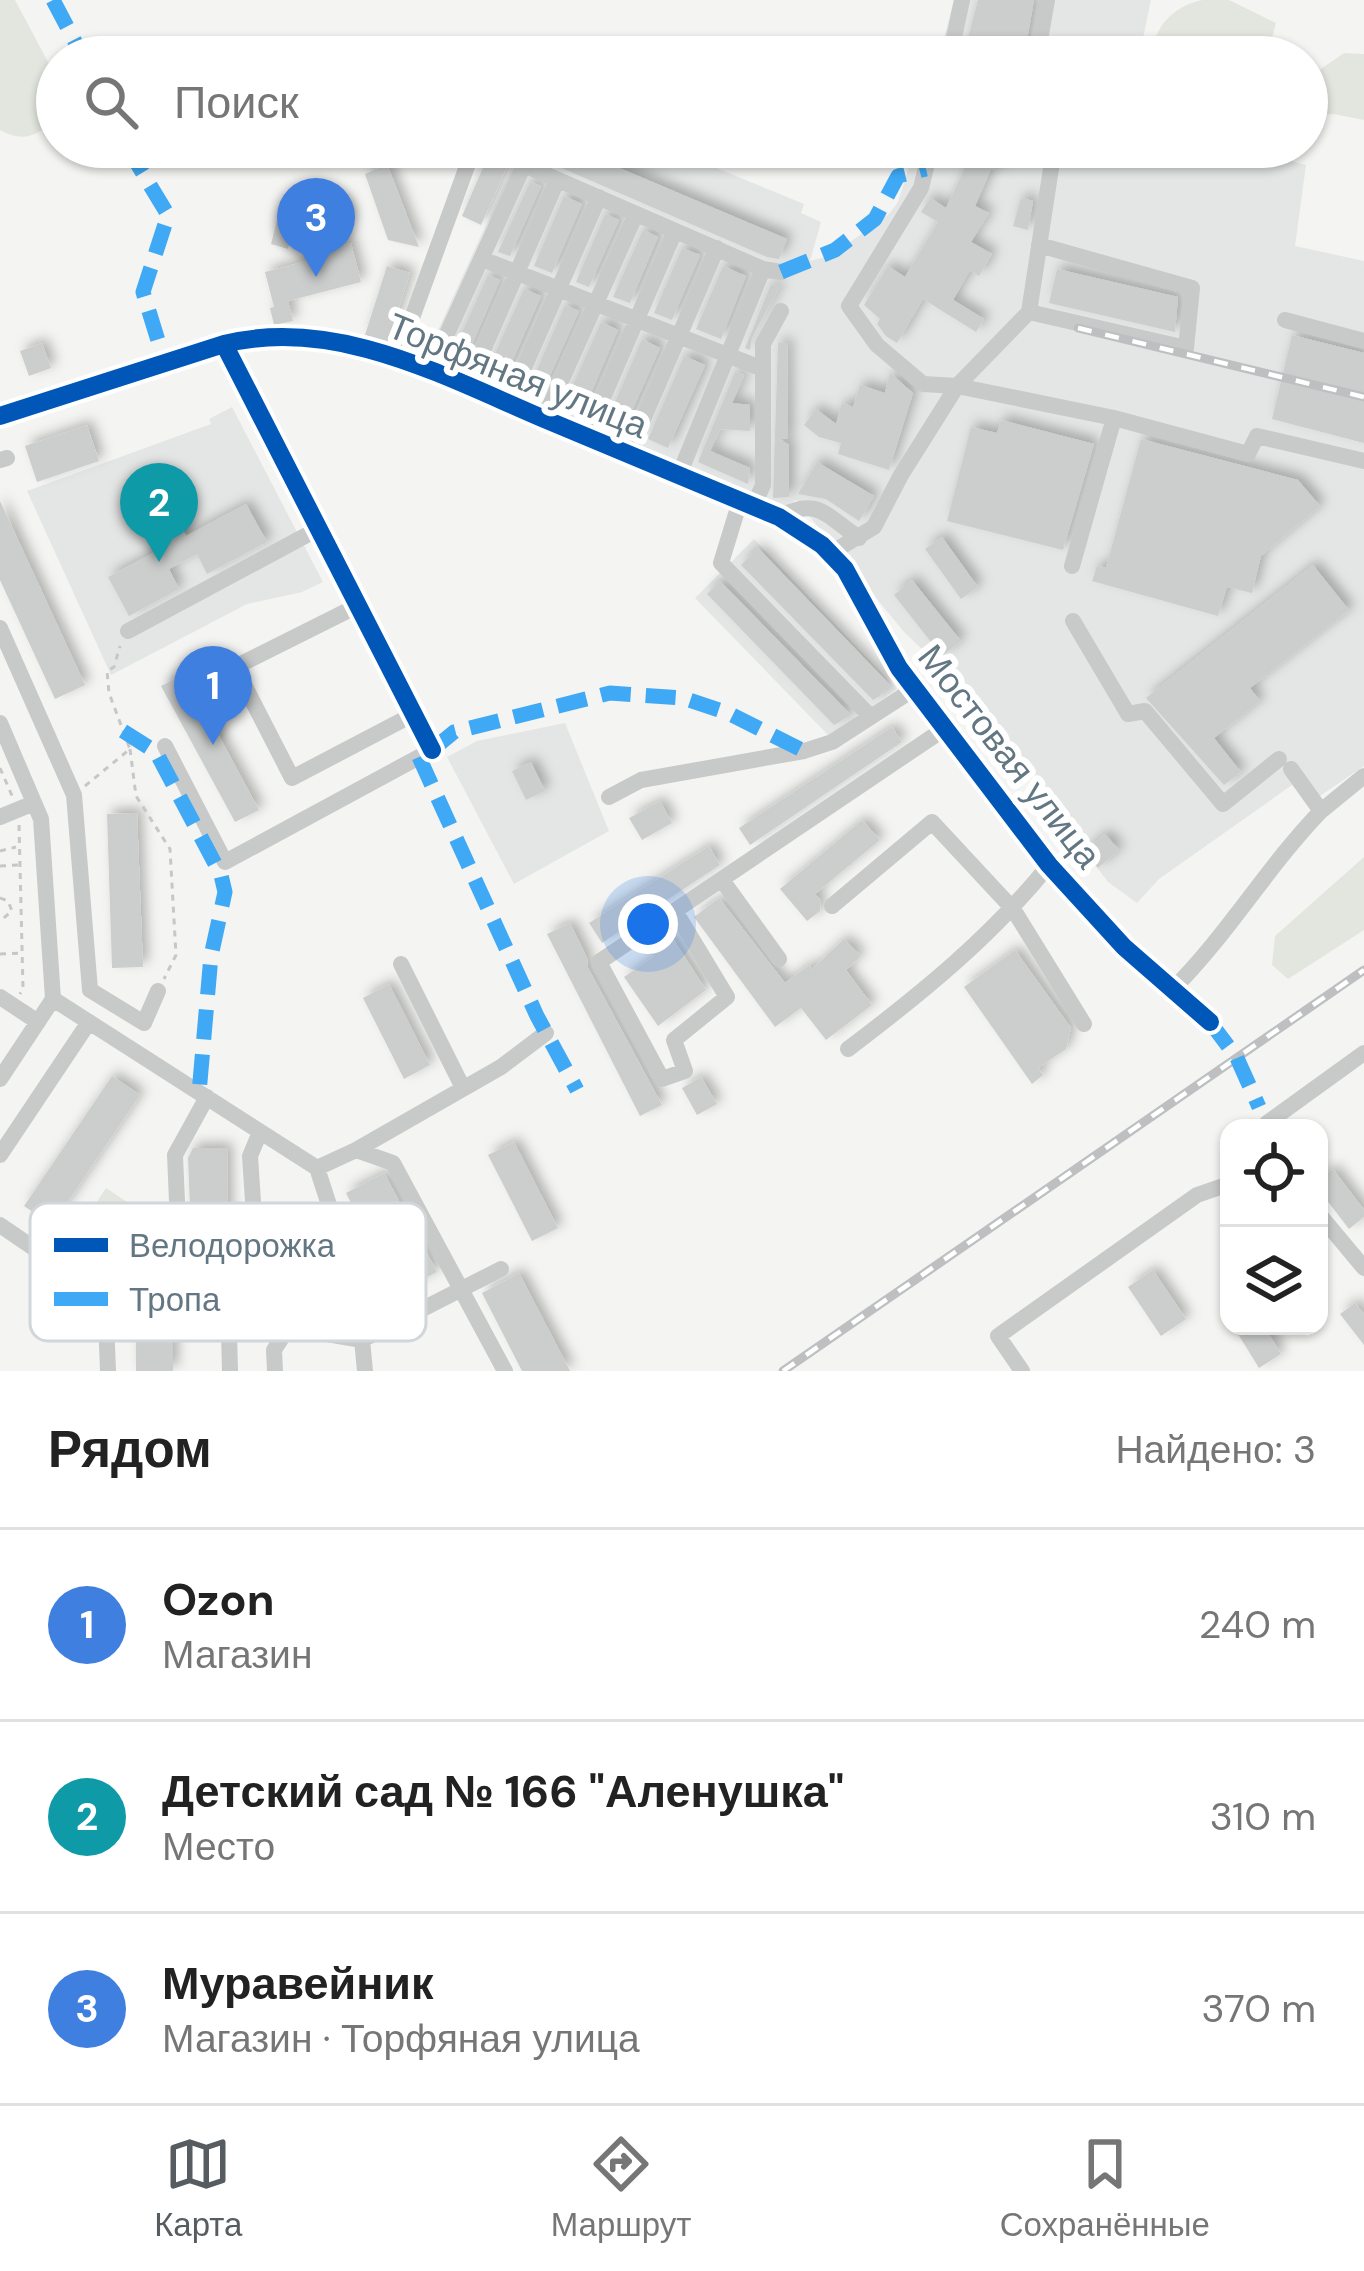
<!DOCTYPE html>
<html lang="ru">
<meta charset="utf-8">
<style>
body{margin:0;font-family:"DM Sans",sans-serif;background:#f2f2f2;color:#222}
.controls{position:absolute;right:36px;bottom:36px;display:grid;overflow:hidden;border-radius:24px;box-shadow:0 3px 9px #0004}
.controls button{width:108px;height:108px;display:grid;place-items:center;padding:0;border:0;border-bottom:3px solid #e0e0e0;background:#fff;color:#222;font:60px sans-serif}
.you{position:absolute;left:648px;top:924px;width:42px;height:42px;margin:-30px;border:9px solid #fff;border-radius:50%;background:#1a73e8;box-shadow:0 0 0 18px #1a73e833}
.badge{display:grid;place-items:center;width:78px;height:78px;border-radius:50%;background:#565c5f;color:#fff;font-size:39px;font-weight:700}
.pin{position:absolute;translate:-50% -99px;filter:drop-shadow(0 3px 6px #0008)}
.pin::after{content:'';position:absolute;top:63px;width:42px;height:36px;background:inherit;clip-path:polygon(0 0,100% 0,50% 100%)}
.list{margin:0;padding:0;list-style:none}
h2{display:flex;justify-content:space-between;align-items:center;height:156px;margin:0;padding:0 48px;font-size:51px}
h2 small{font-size:39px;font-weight:400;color:#767676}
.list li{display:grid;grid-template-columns:78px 1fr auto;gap:36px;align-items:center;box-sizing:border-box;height:192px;padding:0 48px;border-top:3px solid #e0e0e0}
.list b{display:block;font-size:45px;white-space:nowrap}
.list p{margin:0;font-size:39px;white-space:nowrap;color:#767676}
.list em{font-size:39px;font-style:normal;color:#767676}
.icon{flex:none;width:66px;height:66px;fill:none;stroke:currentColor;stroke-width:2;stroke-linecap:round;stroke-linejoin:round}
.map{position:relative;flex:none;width:1364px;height:1371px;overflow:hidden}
.search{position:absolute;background:#fff;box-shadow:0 3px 9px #0004;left:36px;right:36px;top:36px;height:132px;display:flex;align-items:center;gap:30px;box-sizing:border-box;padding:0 42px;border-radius:66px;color:#767676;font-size:45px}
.sheet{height:732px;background:#fff}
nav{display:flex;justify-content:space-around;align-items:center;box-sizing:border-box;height:168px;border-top:3px solid #e0e0e0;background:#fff;font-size:33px;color:#767676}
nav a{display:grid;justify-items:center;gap:6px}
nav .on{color:#565c5f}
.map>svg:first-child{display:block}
</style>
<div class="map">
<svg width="1364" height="1371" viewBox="0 0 1364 1371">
<defs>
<filter id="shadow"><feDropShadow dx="5.5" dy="-5.5" stdDeviation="6" flood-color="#0004"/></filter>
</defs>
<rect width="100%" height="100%" fill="#f4f4f2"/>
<path fill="#e4e6e5" d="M954,0h197l-12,57h-200z
M521,147l17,7 3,-7h124l139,57 -3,9 20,9 -11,39 22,-6 57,-41 9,-12 17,-55h325l66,18 -11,81 69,15v505l-47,32 -15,-20 -143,101 -22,24 -29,-21 -145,-194 -59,-56 -108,-132 -14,8 -357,-149z
M232,407l91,175 -21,10 -55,12 -136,71 -84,-184 184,-67 -2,-5z
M754,539l143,150 -68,47 -134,-138z
M565,723l44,108 -95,53 -67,-127 30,-16z"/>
<path fill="#e3e6df" d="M0,0h15l42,79 -4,42c-16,16 -32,21 -53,9z
M1202,0h27l47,23 -9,34h-117c5,-30 21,-50 52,-57z
M1344,53l20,1v66l-31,-6 -26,1v-44l8,2z
M1364,857v73l-76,49 -16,-14 3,-29z
M106,1188l24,16 -34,52 -24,-16z"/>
<path fill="#cccece" filter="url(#shadow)" d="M978,0h56l-10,57h-61z
M492,147h24l-35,78 -19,-9z
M538,147h32l217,92 -8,20 -12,-2 -233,-101z
M943,147h61l-6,24 -7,-2 -16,37 14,7 -18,29 21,12 -13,22 -9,-6 -17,30 31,19 -8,13 -53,-33 -26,44 -11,-7 -9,-12 3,-5 -16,-14 24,-39 17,11 33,-55 -17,-10 9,-14 16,10 21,-45 -25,-6z
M387,164l32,83 -31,-7 -23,-66z
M530,182l11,4 -31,70 -12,-4z
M564,196l18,8 -30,69 -18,-7z
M1021,198l12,3 -5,29 -15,-4z
M343,201l8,19 -44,12 -14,-4 -5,21 -17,-5 9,-36 28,4z
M605,214l14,6 -30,67 -13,-5z
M643,230l15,7 -28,66 -17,-6z
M351,243l10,39 -73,19 5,20 -19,4 -4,-17 4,-1 -9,-35 56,-15 -13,-3z
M682,248l18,7 -28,65 -18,-7z
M387,266l23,7 -22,69 -23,-7z
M723,266l23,10 -25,63 -25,-10z
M1057,269l121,28 -3,35 -126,-29z
M488,275l12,5 -34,78 -13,-6z
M771,284l8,3 -27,51 -2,12 -5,-2z
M524,289l17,7 -35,79 -17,-8z
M565,305l14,6 -37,82 -13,-5z
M601,322l17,8 -36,84 -18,-9z
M1292,335l72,18v90l-92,-24z
M642,339l18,9 -37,83 -17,-8z
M42,343l9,25 -22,8 -9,-25z
M778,343h9l1,96h-9l10,6v52l-16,1z
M684,356l21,9 -37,83 -20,-9z
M735,372l9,3 -12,28 18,2v26l-30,-2 -10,22 40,17 -2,16 -50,-22z
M890,373l23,20 -24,77 -51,-16 3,-11 -22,-6 -15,-12 12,-16 20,15 6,-21 11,4 7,-22 25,8z
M1001,420l93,24 -31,106 -116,-29 24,-94 26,6z
M87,425l12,36 -62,21 -12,-36z
M1141,439l157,41 22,26 -59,50 -9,37 -25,-6 -9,29 -126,-35 5,-15 9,2z
M817,462l57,34 -15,25 -33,-22 -28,-5z
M0,501l85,184 -30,14 -55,-119z
M246,504l21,38 -60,32 -10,-20 -28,15 10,20 -50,27 -21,-39 56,-30 -7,-12 21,-12 8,13z
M942,537l36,50 -17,12 -36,-50z
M758,548l132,137 -12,12 -5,3 -132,-135z
M1313,565l36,45 -99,78 10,13 -46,37 27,34 -17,13 -78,-87z
M912,580l49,61 -19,15 -48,-61z
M720,581l131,134 -17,10 -127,-131z
M185,673l74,137 -24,12 -74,-136z
M892,727l10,15 -152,103 -11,-17z
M531,762l14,29 -19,9 -14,-29z
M660,801l12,22 -30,17 -13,-22z
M137,813l6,154 -31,1 -5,-154z
M862,820l18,20 -65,54 6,6 -1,11 -13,10 -27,-32z
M1105,834l14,16 -21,18 -14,-16z
M709,846l11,19 -118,78 -13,-20z
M719,898l66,85 24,-18 3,4 32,-30 17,17 -15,14 26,35 -46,35 -25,-32 -26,19 -81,-110z
M570,923l17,35 1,10 74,137 -22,11 -93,-182z
M670,934l36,56 -48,36 -34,-49 29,-20 -5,-8z
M1015,950l56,78 -5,21 -28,19 5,7 -11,9 -68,-97z
M389,984l41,81 -26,14 -41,-81z
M112,1076l28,19 -88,130 -28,-19z
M701,1077l16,27 -20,11 -15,-27z
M514,1142l44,86 -26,13 -44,-86z
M193,1148h34l1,107h-36l-4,-97z
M1333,1169l31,41v7l-15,12 -30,-39v-12z
M384,1173l53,99 -40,21 -51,-100z
M1153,1270l33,49 -25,17 -33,-49z
M519,1273l51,98h-48l-40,-78z
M1355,1303l9,11v31l-24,-31z
M136,1324h37v47h-37z
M1233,1326h31l17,28 -22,14z"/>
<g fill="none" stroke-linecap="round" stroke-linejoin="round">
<path stroke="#c5c7c8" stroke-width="3" stroke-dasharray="6 6" stroke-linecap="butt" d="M130,749l6,47 34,53 6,106 -12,24
M0,768l13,30
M85,786l45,-37 -21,-56 -2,-22 7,-4 6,-21
M19,825l4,163 -3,6
M0,851l16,-4
M0,866l18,-1
M0,898l8,3 4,10 -12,10
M0,954l22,-1"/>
<path stroke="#c8caca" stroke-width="16" d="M950,57l12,-57
M1037,57l10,-57
M931,147l-10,41 -72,118 28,39 46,39 34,2 72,-74 157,36 6,-60 -153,-43
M482,259l281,110
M1029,312l23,-150 5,-15
M1285,320l79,21
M397,359l77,-212
M430,371l94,-206 239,104 18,3
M467,387l90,-206
M508,404l91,-207
M0,416l224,-72c113,-28 223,34 325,77 76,32 153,64 230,96l43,28 23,24 54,99 150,197 75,82 86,75
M544,419l92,-205
M586,437l89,-206
M628,454l89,-206
M0,460l7,-2
M679,475l84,-206
M740,501l-19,62 149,153
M753,507l10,-22v-141l18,-33
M779,517c39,-21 47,-1 80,21
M831,553l43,-26 27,-52 56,-89 157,32
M1072,566l42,-148 134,36 9,-18 107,25
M359,605l-124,62 57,111 122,-64
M1073,621l55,93 17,-3 78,93 56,-45
M0,628l74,167 16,195 54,33 14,-32
M128,631l190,-102
M0,723l41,96 12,180 -53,80
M165,746l60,116 207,-112 -208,-406
M609,797l32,-17 163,-29 28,-9 82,-53
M1321,811l43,-35
M0,817l34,-14
M722,880l57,79
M832,906l100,-84 81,87 71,115
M675,911l52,86 -53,43 11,31 -23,8 -63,-117 345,-233
M401,964l62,124
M1173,989c55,-55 94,-122 148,-178l-30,-42
M0,997l38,25
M53,999l264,169 13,40 -9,125
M848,1049c74,-56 143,-112 201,-184
M1267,1123l97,-70
M356,1150l145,-83 45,-34
M0,1155l89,-133
M317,1168l39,-18 37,13 112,208
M1319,1214l45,54
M0,1225l101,69 158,-1 62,40 41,7
M181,1293l-6,-138 32,-58
M228,1293l2,78
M259,1293l-9,-137 10,-24
M105,1294l3,77
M275,1371l-1,-21 22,-34
M365,1371l-3,-31 139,-71
M1022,1371l-24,-35 199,-141 32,-11"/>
<defs>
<path id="rail" d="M1078,328l286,69
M783,1371l581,-401"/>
</defs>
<use href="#rail" stroke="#bebfc1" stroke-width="9"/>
<use href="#rail" stroke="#fff" stroke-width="4.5" stroke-dasharray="14" stroke-linecap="butt"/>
<path stroke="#3fa9f5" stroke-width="15" stroke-dasharray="30 15" stroke-linecap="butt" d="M53,0l30,57
M127,147l41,68 -25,77 22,71
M781,272l54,-22 40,-31 23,-43 28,-7
M123,731l33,21 65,123 4,17 -14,64 -12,137
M432,750l22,-18 156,-39 73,5 45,15 76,38
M419,757l118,259 40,74
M1210,1022l27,36 22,49"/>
<defs>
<path id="cycleway" d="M224,344l208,406
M0,416l224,-72c113,-28 223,34 325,77 76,32 153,64 230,96l43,28 23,24 54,99 150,197 75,82 86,75"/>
</defs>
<use href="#cycleway" stroke="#fff" stroke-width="26"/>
<use href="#cycleway" stroke="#0057b8" stroke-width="18"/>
</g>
<g text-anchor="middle" stroke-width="12" stroke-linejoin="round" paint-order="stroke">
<g font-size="36" fill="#637783" stroke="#fff">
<text transform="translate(518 375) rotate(22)" y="13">Торфяная улица</text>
<text transform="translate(1010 756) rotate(52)" y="13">Мостовая улица</text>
</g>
</g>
<rect x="30" y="1203" width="396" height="138" rx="18" fill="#fff" stroke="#d0d6da" stroke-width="3"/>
<rect x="54" y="1238" width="54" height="14" fill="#0057b8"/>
<rect x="54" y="1292" width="54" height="14" fill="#3fa9f5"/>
<g font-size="33" fill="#637783">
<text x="129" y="1257">Велодорожка</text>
<text x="129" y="1311">Тропа</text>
</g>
</svg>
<div class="controls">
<button><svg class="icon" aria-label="locate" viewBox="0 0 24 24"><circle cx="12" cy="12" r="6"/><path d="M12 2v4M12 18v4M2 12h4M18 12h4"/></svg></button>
<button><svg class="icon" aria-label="layers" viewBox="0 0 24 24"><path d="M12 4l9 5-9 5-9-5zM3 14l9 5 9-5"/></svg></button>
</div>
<div class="you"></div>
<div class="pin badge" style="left:213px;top:745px;background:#3f7fe0">1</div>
<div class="pin badge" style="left:159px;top:562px;background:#0f9aa8">2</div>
<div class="pin badge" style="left:316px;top:277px;background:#3f7fe0">3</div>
<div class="search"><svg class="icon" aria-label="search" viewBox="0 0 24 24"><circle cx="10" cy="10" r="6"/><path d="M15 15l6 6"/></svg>Поиск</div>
</div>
<section class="sheet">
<h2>Рядом<small>Найдено: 3</small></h2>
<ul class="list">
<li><span class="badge" style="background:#3f7fe0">1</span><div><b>Ozon</b><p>Магазин</p></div><em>240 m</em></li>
<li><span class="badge" style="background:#0f9aa8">2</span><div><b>Детский сад № 166 &quot;Аленушка&quot;</b><p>Место</p></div><em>310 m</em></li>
<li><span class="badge" style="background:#3f7fe0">3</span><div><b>Муравейник</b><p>Магазин · Торфяная улица</p></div><em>370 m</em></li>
</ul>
</section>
<nav>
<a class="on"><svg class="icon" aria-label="map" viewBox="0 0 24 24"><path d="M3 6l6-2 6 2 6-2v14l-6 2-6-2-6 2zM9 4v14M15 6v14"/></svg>Карта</a>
<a><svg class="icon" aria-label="directions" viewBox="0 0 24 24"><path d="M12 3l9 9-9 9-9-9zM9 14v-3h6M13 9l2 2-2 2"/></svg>Маршрут</a>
<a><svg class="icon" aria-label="saved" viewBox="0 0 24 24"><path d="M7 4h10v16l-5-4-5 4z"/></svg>Сохранённые</a>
</nav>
